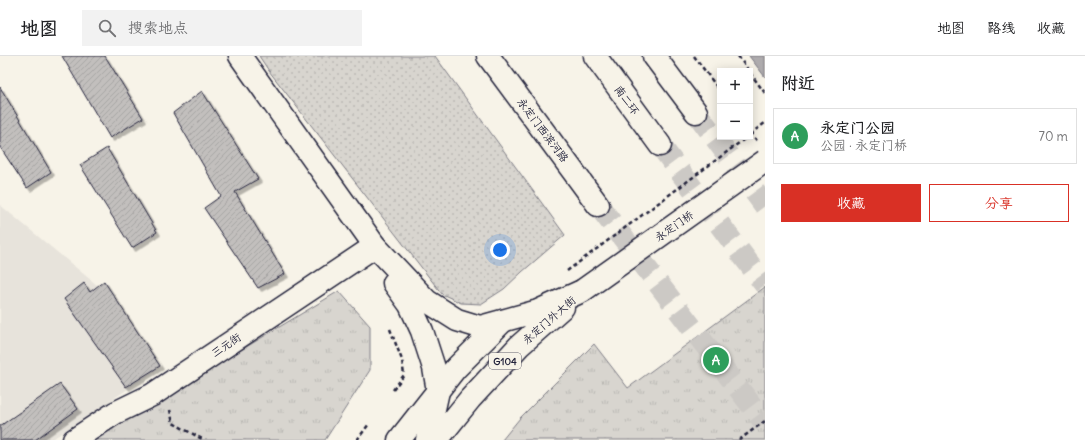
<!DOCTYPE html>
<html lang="zh">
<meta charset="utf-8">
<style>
body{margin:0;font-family:Delius,"LXGW WenKai TC",sans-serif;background:#f2f2f2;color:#202124}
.controls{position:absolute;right:12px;top:12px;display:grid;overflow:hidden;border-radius:0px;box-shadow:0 2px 10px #0003}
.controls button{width:36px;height:36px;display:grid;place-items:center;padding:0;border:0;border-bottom:1px solid #e0e0e0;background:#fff;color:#202124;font:20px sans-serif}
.you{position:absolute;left:500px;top:194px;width:14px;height:14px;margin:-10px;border:3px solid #fff;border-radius:50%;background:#1a73e8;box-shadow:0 0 0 6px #1a73e833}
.badge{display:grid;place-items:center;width:26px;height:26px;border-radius:50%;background:#d93025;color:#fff;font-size:13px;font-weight:700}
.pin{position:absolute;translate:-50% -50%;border:2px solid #fff;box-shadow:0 1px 4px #0006}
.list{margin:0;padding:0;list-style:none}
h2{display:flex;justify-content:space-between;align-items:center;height:52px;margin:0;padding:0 16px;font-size:17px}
h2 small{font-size:13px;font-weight:400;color:#757577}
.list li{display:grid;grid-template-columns:26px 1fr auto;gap:12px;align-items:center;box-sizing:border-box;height:56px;margin:0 8px 8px;padding:0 8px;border:1px solid #e0e0e0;border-radius:0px}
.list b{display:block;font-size:15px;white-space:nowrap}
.list p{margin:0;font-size:13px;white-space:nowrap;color:#757577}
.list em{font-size:13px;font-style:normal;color:#757577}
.actions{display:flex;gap:8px;padding:12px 16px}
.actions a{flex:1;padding:9px 0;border:1px solid #d93025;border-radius:0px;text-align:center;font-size:14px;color:#d93025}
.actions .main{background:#d93025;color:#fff}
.icon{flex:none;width:22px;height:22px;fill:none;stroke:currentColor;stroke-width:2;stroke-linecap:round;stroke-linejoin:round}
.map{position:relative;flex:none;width:765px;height:384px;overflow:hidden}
header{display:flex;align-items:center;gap:24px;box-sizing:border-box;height:56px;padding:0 20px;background:#fff;border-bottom:1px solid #e0e0e0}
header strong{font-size:19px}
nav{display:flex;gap:22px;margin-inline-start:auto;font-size:14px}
.search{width:280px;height:36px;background:#f2f2f2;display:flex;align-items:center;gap:10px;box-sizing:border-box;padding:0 14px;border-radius:0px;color:#757577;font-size:15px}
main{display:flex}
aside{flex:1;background:#fff}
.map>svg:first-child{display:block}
</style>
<header>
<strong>地图</strong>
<div class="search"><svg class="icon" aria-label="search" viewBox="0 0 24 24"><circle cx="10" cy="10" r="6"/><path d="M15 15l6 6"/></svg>搜索地点</div>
<nav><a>地图</a><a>路线</a><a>收藏</a></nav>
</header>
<main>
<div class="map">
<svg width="765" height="384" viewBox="0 0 765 384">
<defs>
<pattern id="grass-dots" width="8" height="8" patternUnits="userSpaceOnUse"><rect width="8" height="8" fill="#d8d5cf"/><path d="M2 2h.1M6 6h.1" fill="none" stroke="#b9b7b3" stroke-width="1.8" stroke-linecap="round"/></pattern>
<pattern id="park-tufts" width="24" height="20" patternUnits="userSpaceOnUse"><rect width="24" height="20" fill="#d8d5cf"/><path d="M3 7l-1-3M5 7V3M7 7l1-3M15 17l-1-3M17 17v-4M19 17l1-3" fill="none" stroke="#b9b7b3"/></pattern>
<pattern id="building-hatch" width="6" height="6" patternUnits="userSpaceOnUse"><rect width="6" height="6" fill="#c2bfbd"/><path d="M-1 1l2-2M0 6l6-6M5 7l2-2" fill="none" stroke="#a6a4a3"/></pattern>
<filter id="shadow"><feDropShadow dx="3.5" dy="3.5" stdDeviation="0" flood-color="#0004"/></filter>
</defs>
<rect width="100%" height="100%" fill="#f7f3e8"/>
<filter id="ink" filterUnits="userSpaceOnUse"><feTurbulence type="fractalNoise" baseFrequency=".025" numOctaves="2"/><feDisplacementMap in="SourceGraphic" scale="8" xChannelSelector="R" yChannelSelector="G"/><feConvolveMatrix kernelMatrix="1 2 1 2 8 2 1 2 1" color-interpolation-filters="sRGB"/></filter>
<g filter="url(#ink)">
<path fill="#e7e3db" d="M0,149l103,85 52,81 -104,69h-51z"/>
<path fill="url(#grass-dots)" stroke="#7d7c85" d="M259,0h176l130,179 -43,37 -18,17 -23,15 -20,-1 -19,-9 -173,-223z"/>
<path fill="url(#park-tufts)" stroke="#7d7c85" d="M765,231v153h-263l18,-22 74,-74 34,44z
M339,235l31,35v44l-45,70h-233z"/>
<path fill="#aeabad" stroke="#76747f" d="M749,0h16v21z"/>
<path fill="url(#building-hatch)" stroke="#22223b" filter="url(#shadow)" d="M62,0h43l38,62 -33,20z
M0,31l51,85 -24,16 -27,-41z
M202,35l56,88 -23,13 50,82 -27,14 -54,-80 17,-12 -48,-83z
M107,92l50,84 -25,16 -52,-83z
M104,225l56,85 -34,21 -62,-88 20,-16 6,9z
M60,328l18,25 -43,31h-35v-14z"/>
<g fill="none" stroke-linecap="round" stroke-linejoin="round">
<path stroke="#ccc9c5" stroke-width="22" stroke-dasharray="22 11" stroke-linecap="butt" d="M598,149l167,218"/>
<path stroke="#ccc9c5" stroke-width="22" stroke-dasharray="22 11" stroke-linecap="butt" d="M696,56l69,94
M660,89l105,140"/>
<defs>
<path id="minor" d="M488,0l110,149
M74,384l41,-27 37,-18 223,-149
M399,384l56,-71 48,-48"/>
<path id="highway" d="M240,0l135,190 52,55 30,19 23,7 58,-16 44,-20
M595,0l65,89
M654,0l42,56
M394,227l16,22 12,26 12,37 4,23 -11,49
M437,384l33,-41 49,-53 44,-39"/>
</defs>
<use href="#minor" stroke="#22223b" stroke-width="25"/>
<use href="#highway" stroke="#22223b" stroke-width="25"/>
<path stroke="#22223b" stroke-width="2.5" stroke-dasharray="4 3" stroke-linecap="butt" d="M694,0l26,35
M738,0l11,15
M750,17l15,20
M750,76l8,10
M390,273l12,31 2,15 -11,15
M170,354l3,13 31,17
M357,384l12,-16"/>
<use href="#minor" stroke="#f7f3e8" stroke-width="22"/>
<use href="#highway" stroke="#f7f3e8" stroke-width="22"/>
<defs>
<path id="major-bridge" d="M582,235l183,-130"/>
</defs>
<use href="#major-bridge" stroke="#22223b" stroke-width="25" stroke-linecap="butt"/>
<path stroke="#22223b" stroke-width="2.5" stroke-dasharray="4 3" stroke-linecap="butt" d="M750,78l15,-11
M567,215l180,-134
M739,384l26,-19"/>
<use href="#major-bridge" stroke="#f7f3e8" stroke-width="22"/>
</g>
</g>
<g text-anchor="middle" stroke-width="3" stroke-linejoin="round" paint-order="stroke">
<rect fill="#f7f3e8" stroke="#62616f" stroke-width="1" x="489" y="297" width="32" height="16" rx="3"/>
<g font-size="10" font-weight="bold" fill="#22223b">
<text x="505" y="309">G104</text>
</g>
<g font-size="11" fill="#22223b" stroke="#f7f3e8">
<text transform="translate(627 44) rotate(54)" y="4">南二环</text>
<text transform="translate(543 74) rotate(53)" y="4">永定门西滨河路</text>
<text transform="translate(674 170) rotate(-35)" y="4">永定门桥</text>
<text transform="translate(549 264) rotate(-41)" y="4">永定门外大街</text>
<text transform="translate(226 289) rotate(-34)" y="4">三元街</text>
</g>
</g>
</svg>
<div class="controls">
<button>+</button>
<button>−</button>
</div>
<div class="you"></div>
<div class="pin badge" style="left:716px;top:304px;background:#2e9e5b">A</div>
</div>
<aside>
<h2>附近<small></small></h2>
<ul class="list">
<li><span class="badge" style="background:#2e9e5b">A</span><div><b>永定门公园</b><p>公园 · 永定门桥</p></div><em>70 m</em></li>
</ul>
<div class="actions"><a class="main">收藏</a><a>分享</a></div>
</aside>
</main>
